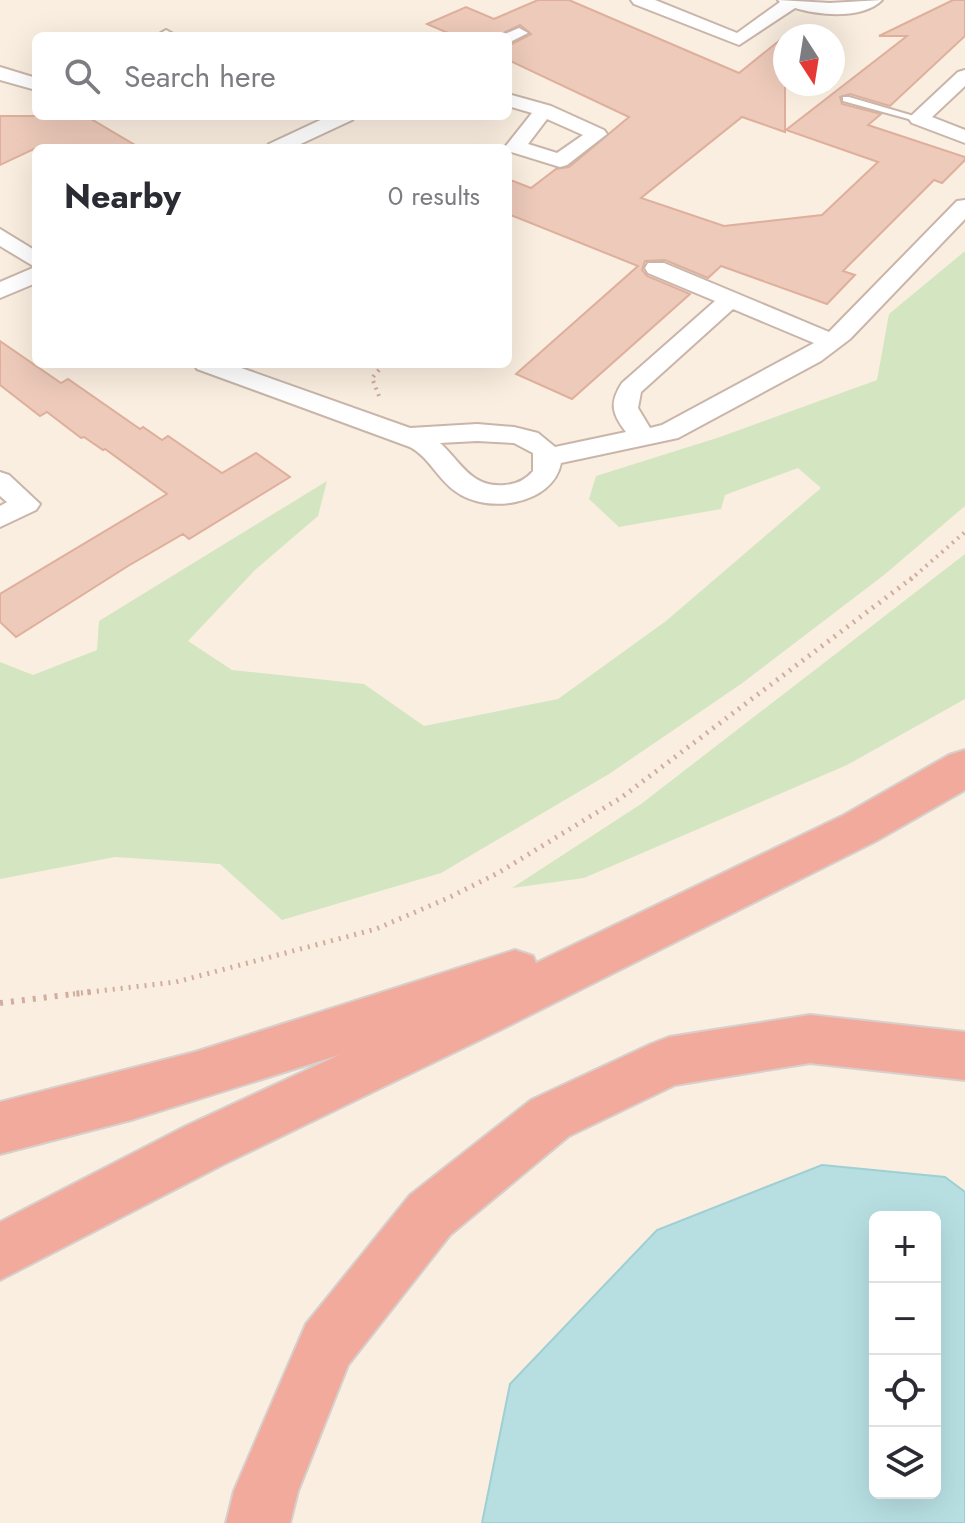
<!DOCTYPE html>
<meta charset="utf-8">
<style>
body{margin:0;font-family:Jost,sans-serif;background:#f7f7f7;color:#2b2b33}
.controls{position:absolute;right:24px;bottom:24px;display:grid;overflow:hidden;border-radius:12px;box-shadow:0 8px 32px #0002}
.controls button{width:72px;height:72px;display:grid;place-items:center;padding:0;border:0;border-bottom:2px solid #e1e1e2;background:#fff;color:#2b2b33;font:40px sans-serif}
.compass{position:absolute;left:773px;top:24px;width:72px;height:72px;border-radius:50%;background:#fff;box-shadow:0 8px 32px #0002;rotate:168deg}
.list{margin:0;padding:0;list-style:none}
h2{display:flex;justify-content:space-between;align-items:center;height:104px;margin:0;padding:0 32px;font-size:34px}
h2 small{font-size:26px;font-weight:400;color:#7c7c81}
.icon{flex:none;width:44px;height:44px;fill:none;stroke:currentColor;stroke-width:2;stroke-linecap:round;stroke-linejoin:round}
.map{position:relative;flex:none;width:965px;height:1523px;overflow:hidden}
.search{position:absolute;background:#fff;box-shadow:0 8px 32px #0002;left:32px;top:32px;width:480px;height:88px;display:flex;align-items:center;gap:20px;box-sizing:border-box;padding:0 28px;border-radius:12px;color:#7c7c81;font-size:30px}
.panel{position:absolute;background:#fff;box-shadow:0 8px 32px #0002;left:32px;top:144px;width:480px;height:224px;border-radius:12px}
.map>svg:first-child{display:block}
</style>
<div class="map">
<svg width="965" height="1523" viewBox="0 0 965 1523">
<rect width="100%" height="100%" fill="#faeee0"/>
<path fill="#d3e6c1" d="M965,251v255l-81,69 -143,109 -132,90 -168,99 -159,47 -62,-56 -105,-7 -115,22v-217l33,13 64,-25 2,-29 228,-140 -9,35 -63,54 -67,71 44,29 132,14 60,42 134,-27 108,-78 155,-133 -23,-20 -73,27 -4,14 -102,18 -30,-28 7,-23 124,-39 157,-57 12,-66z
M965,554v145l-118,66 -263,113 -72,10 129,-84z"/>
<path fill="#b7dfe2" stroke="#9ecfd3" stroke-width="2" fill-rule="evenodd" d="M822,1165l123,12 20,15v331h-483l28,-139 147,-154zM875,1217h60v276h-60z"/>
<path fill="#edcaba" stroke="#dfaf9c" stroke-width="2" d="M538,0h31l170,73 46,-37v96l-43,-15 -101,81 83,28 98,-11 56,-53 -92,-32 121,-94h-28l74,-36h12v36l-75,70 -40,-12 -10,3 2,7 39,10 -13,11 97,32v3l-23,23 -8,-3 -91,91 12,4 -28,29 -106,-38 -13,12 -43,-18 -20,1 -3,9 5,6 43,18 -118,105 -56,-25 122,-108 -130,-52v-35l23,9 25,-19 13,-2 60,-50 -121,-57v-14l23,-12 -11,-9 -23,11h-42l-28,-12 39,-17 28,12z
M0,116h86l54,32h-104l-36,17z
M0,341l61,42 7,-4 72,50 3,-2 19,13 6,-4 54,37 34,-20 34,24 -101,62 -6,-5 -55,32 -112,71 -16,-15v-28l167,-100 -62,-45 -2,1 -19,-13 -3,1 -34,-26 -7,4 -40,-31z"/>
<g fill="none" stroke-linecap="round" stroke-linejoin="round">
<defs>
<path id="service" d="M843,97h6l75,22 -8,2 -73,-20z"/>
<path id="minor" d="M631,0h24l82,33 43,-31 -2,-2 52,3 52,-3c-20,20 -63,15 -87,8l-56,37 -105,-41z
M519,28l9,5 -20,10v-7h-8z
M166,30l9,5 -19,1z
M0,67l36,11v12l-36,-10z
M965,70v16l-33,31 33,13v13l-53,-20 -3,-4 3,-4 46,-43z
M508,94l43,12 53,24 3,4 -40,31 -7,2 -52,-16 -3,-4 27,-34 -24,-7zM547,119l36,16 -26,18 -29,-9z
M329,116h26l-3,4 -60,28h-26l3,-4z
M965,200v19l-115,120 -29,22 -143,77 -117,25c-8,42 -75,52 -106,28 -18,-13 -26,-34 -45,-44l-213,-78 -3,-5h36l180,64 67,-4 37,3 24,6 17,14 71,-15c-14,-18 -17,-29 -4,-49l93,-82 -67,-28 -3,-5 3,-5h16l165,69 128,-131zM733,309l81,34 -152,82 -12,3 -12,-20 3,-16zM477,441l37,2 19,10v18c-8,9 -16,13 -28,14 -34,3 -43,-22 -65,-42z
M0,229l36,22v32l-36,15v-16l35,-15 -35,-21z
M0,472l9,3 31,29 -4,6 -36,17v-21l7,-4 -7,-6z"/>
<path id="motorway" d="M965,750v40l-89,51 -376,189 -276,134 -224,116v-58l186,-96 153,-71 -208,65 -131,34v-52l195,-50 320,-102 18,6 3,7 308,-148 105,-60z
M810,1015l155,17v48l-155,-17 -135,22 -106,51 -119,99 -102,130 -50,126 -8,32h-64l8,-32 72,-167 104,-129 121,-95 120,-56 18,-7z"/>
</defs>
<use href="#service" stroke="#c9b5a9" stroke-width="4"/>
<use href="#minor" stroke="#c9b5a9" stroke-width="4"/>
<use href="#motorway" stroke="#d7cfcc" stroke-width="4"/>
<path stroke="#d1ad9e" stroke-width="4" stroke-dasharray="2 5" stroke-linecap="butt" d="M379,396l-7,-18 12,-14
M910,580l55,-48"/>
<path stroke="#d1ad9e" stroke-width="5" stroke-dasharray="2 6" stroke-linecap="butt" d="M73,994l103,-12 200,-53 72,-31 50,-25 124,-76 290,-219"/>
<path stroke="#d1ad9e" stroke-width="6" stroke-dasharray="3 8" stroke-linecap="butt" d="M0,1003l90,-11"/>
<use href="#service" fill="#fff" fill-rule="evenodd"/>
<use href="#minor" fill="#fff" fill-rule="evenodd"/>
<use href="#motorway" fill="#f1aa9b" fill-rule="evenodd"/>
</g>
</svg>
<div class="controls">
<button>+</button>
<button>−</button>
<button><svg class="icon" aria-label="locate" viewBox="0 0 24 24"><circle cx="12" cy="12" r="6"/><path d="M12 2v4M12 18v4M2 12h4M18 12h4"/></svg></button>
<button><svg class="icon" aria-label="layers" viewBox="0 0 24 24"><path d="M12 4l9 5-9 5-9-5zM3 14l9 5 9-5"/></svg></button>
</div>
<svg class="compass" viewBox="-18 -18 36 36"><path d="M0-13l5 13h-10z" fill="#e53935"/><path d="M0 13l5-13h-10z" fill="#7c7c81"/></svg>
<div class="search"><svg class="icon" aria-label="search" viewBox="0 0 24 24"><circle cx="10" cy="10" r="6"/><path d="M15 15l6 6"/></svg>Search here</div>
<section class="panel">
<h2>Nearby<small>0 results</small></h2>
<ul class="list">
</ul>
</section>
</div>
